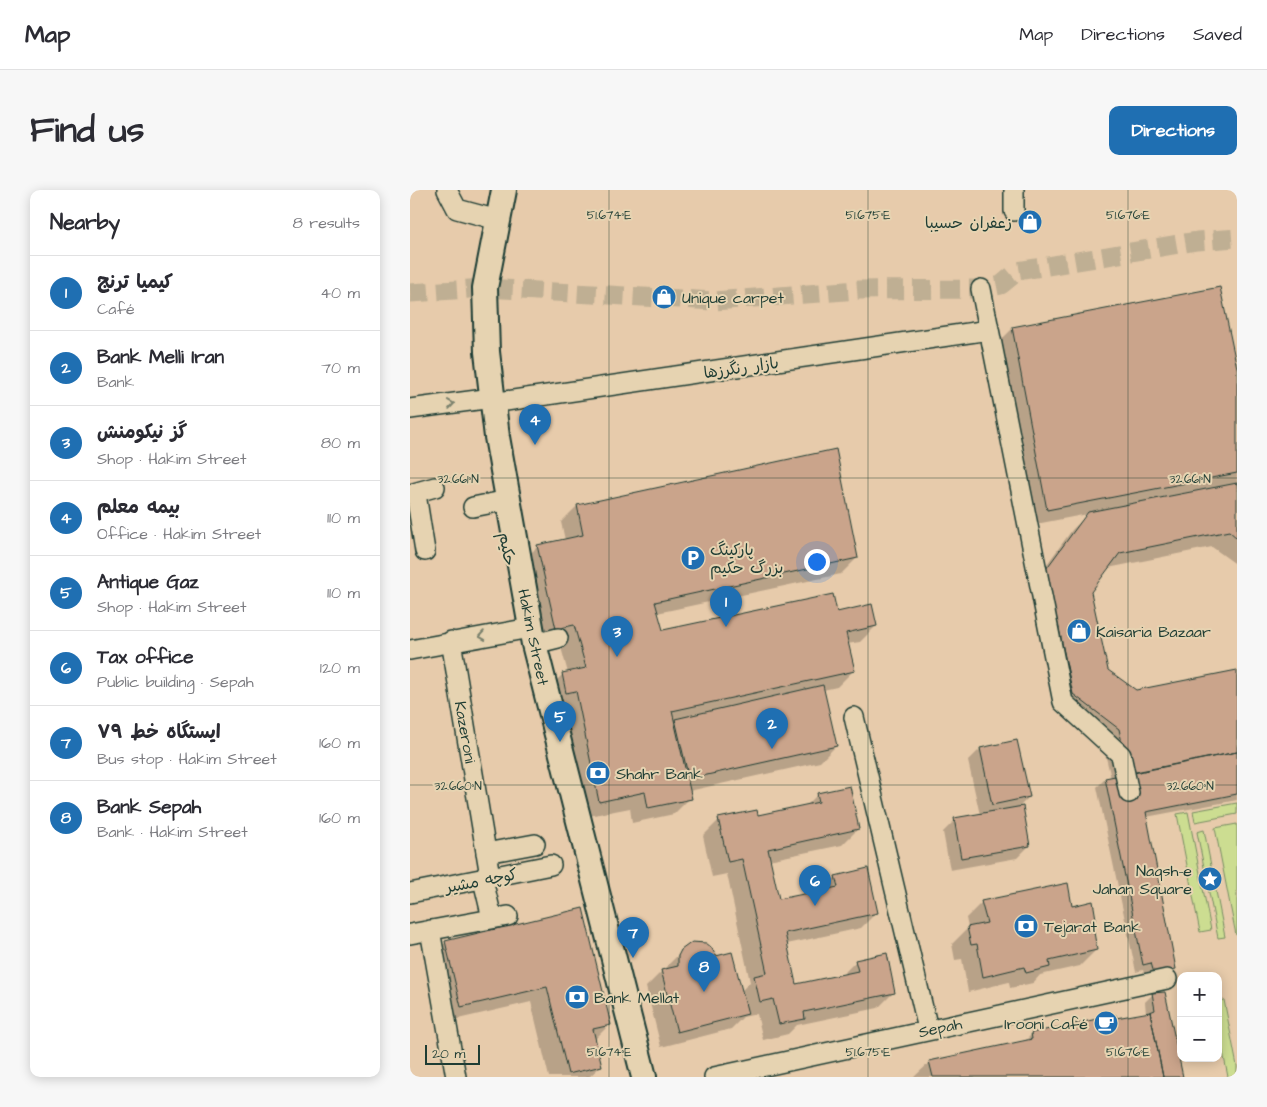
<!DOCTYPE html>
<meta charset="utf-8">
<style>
body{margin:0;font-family:"Architects Daughter","Playpen Sans Arabic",sans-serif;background:#f7f7f7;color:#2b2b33}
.controls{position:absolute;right:15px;bottom:15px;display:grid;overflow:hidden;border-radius:10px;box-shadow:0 2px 12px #0003}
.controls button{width:45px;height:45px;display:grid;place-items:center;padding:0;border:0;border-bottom:1px solid #e1e1e2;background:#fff;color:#2b2b33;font:25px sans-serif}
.scale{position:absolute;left:15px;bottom:12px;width:55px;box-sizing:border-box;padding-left:5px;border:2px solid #1f3d34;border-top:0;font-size:14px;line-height:18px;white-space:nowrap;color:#1f3d34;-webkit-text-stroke:4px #e6d3b1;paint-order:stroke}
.you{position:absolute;left:406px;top:371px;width:18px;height:18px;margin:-12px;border:4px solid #fff;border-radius:50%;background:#1a73e8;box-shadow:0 0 0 8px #1a73e833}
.badge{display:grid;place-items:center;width:32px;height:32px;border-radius:50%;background:#1f6fb2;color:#fff;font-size:16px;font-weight:700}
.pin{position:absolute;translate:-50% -41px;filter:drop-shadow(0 1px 2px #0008)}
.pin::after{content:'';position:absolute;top:26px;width:18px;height:15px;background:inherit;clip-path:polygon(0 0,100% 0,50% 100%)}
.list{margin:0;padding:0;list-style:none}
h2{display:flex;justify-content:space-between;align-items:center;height:65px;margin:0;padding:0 20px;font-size:21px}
h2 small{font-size:16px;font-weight:400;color:#7c7c81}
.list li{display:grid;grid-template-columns:32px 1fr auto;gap:15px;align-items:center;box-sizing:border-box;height:75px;padding:0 20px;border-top:1px solid #e1e1e2}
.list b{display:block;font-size:19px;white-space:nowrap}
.list p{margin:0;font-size:16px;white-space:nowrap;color:#7c7c81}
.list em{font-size:16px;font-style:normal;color:#7c7c81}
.map{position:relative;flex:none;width:827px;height:887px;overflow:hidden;border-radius:10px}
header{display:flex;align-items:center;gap:30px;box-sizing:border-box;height:70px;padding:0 25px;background:#fff;border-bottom:1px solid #e1e1e2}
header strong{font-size:24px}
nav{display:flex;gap:28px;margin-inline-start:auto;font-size:18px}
.intro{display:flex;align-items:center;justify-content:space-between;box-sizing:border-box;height:120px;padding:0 30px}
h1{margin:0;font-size:35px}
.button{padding:12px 22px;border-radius:10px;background:#1f6fb2;color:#fff;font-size:18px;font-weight:700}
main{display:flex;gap:30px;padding:0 30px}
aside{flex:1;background:#fff;border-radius:10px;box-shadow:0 2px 12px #0003}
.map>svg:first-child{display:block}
</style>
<header>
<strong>Map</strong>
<nav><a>Map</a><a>Directions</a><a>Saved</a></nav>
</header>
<div class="intro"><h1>Find us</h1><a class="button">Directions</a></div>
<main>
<aside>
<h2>Nearby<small>8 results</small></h2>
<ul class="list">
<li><span class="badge">1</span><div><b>کیمیا ترنج</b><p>Café</p></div><em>40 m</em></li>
<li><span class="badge">2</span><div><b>Bank Melli Iran</b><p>Bank</p></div><em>70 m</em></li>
<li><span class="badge">3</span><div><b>گز نیکومنش</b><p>Shop · Hakim Street</p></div><em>80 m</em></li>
<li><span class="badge">4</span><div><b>بیمه معلم</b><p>Office · Hakim Street</p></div><em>110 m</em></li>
<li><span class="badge">5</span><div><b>Antique Gaz</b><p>Shop · Hakim Street</p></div><em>110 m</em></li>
<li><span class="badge">6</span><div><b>Tax office</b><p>Public building · Sepah</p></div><em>120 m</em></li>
<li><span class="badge">7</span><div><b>ایستگاه خط ۷۹</b><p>Bus stop · Hakim Street</p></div><em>160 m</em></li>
<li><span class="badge">8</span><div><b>Bank Sepah</b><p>Bank · Hakim Street</p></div><em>160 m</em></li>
</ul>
</aside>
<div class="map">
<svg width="827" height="887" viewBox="0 0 827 887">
<rect width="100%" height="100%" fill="#e7cbab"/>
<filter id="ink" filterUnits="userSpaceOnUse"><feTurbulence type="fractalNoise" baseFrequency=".02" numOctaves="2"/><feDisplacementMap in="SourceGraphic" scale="10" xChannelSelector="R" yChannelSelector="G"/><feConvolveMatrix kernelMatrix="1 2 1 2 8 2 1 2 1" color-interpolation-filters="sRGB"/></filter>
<g filter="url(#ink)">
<path fill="#ccdd91" stroke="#768d62" d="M827,613v11l-42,8 -2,-11z
M778,622l23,118 -11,2 -23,-118z
M827,634v111h-1l-21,-107z
M794,640l21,107 -7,1 -21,-106z
M814,810l13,66v11h-9l-10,-50v-25z"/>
<path fill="#0003" d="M603,138l224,33v204l-25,-18 -104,21 -18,24 16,79 30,20 101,-20v129l-91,17 29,151 -8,8 -21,5 -3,-11 -7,2 -39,-185 8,-8 6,-1 -8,-33 -46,-35 -26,-124 41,-56 16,-16 -57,11 -34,-181z
M425,260l22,108 -16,16 -184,39 5,19 174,-19 40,13 -16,16 -13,2 6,27 -16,16 -14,3 13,56 -16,16 -131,29 1,7 -16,16 -42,9 -2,-15 -46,9 -37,-127 16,-16 5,-1 -9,-33 -19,4 -18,-82 16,-16 27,-6 -4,-18 16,-16z
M607,551l12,56 -12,12 12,37 -12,12 -67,12 -7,-38 12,-12 25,-5 -12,-54 12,-12z
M408,604l40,35 -16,16 -73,15 9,41 42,-9 16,-15 41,35 -16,16 -74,16 9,42 45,-10 15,-15 38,31 -16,16 -81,17 -9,9 -25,6 -6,-26 -14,3 -12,12 -70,18 -15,-60 41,-41 29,11 25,34 9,-9 -23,-108 -15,3 -9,-41 16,-16 38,-3 49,-11z
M572,712l89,5 24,11 -4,4 5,28 -16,16 -40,9 -7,8 -23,5 -1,-6 -41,10 -6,-33 -7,1 -3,-16 16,-16 -2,-10z
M172,719l27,116 -15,15 7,26 -12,11h-40l-18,-75 -86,20 -15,-64 16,-16z
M743,804l29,83h-268l16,-15 94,-20 8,-8 114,-20 -1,-12z"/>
<path fill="#caa48b" stroke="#1f3d34" d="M810,97l17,81v105l-190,37 -35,-183z
M426,259l22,109 -203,44 8,28 170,-36 4,18 35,-8 5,22 -31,7 9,38 -183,40 20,88 -44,9 -3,-16 -46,10 -23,-111 -10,2 -4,-20 24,-5 -12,-43 -18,4 -19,-84 46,-10 -6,-30z
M827,293v55l-8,-7 -109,22 -29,39 17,78 28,20 101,-20v82l-108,22 -10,-45 -46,-35 -27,-125 42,-57z
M413,495l14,61 -148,33 -14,-60z
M607,550l13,57 -38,8 -12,-57z
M827,562v42l-91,18 30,157 -22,4 -3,-10 -8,2 -38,-187z
M440,596l9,43 -91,20 11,50 59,-12 -3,-11 33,-8 10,45 -93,20 11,51 62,-13 -3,-11 32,-7 8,40 -91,19 1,7 -26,5 -6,-25 -13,3 -6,-26 13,-3 -25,-114 -14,3 -10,-44 39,-8 1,5 61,-13 -2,-9z
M613,616l7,40 -69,12 -7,-40z
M658,693l4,23 21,-5 3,18 -4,1 5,30 -48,11 1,6 -24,6 -2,-6 -41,10 -6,-33 -6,1 -4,-18 20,-4 -6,-22z
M173,718l28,117 -18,4 9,37 -34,8 -21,-87 -86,20 -16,-66z
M282,752l14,1 5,4 5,9 16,-4 16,62 -71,18 -16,-62 17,-4v-10l3,-6z
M755,802l18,85h-20l-13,-65 5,-2 -3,-17z
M740,822l13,65h-230l-4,-16 103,-22 -1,-6 85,-18v3z"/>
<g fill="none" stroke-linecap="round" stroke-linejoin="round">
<path stroke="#bfaf93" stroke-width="19" stroke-dasharray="19 9" stroke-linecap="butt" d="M0,103l75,-5 229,13 145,-11 122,-1 20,-4 17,-14 179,-30 40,-3"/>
<defs>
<path id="minor" d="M37,0l10,19 41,11
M604,21v-21
M571,99l82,413 58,53 8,38
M82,213l497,-73
M0,219l82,-11
M0,304l25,-7
M6,304l9,57
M63,317l35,-7
M41,451l38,229 -6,10 9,38
M124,454l24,-6
M0,460l120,-22
M444,527l74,312
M76,663l49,-9
M0,703l141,-28
M20,740l26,147
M0,744l98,-18
M304,887l453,-98"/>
<path id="major" d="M94,0l-19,98 2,64 10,85 37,207 110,433"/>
</defs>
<use href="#minor" stroke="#1f3d34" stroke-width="22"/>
<use href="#major" stroke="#1f3d34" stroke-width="28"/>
<use href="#minor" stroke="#e6d3b1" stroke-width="19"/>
<use href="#major" stroke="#e6d3b1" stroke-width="24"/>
</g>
<defs><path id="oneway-chevron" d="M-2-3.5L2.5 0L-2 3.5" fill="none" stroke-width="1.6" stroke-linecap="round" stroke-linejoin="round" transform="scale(1.25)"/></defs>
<g stroke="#79806c">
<use href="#oneway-chevron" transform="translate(41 214) rotate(-8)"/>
<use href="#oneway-chevron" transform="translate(72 446) rotate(171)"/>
</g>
</g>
<path fill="none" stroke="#1f3d34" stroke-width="1" stroke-opacity="0.45" d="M199,0v887M458,0v887M718,0v887M0,288h827M0,595h827"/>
<defs>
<symbol id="shop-disc" viewBox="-11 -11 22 22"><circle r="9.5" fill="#1f6fb2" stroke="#e6d3b1"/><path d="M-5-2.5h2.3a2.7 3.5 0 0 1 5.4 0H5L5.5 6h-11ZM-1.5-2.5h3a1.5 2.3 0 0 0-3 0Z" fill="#fff"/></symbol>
<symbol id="parking-disc" viewBox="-11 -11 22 22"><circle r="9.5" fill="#1f6fb2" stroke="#e6d3b1"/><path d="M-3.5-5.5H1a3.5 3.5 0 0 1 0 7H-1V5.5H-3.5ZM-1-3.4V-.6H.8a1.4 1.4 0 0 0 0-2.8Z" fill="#fff"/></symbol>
<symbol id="bank-disc" viewBox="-11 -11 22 22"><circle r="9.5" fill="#1f6fb2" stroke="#e6d3b1"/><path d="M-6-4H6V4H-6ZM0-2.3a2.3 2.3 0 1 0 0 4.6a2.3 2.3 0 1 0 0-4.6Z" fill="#fff"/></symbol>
<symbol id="sight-disc" viewBox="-11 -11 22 22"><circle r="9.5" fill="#1f6fb2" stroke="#e6d3b1"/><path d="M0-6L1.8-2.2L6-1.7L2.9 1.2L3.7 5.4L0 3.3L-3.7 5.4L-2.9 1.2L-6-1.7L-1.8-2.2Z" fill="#fff"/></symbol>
<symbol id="cafe-disc" viewBox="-11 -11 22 22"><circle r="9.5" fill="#1f6fb2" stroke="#e6d3b1"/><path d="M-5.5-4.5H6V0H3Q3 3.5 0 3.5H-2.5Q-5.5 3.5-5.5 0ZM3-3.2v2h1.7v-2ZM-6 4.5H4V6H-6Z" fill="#fff"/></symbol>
</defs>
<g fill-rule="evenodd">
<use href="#shop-disc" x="606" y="18" width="28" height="28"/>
<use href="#shop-disc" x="240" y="93" width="28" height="28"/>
<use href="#parking-disc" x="269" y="354" width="28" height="28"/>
<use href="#shop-disc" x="655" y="427" width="28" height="28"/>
<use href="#bank-disc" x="174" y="569" width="28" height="28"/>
<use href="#sight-disc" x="786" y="675" width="28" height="28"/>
<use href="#bank-disc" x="602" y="722" width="28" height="28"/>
<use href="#bank-disc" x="153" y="793" width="28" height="28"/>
<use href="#cafe-disc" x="682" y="819" width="28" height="28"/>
</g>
<g text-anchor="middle" stroke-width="4" stroke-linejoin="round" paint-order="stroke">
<g font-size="16" fill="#1f3d34" stroke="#e6d3b1" text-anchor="start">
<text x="602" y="38" text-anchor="end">زعفران حسیبا</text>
<text x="272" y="113">Unique carpet</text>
<text x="300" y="365">پارکینگ<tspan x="300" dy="18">بزرگ حکیم</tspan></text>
<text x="686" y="447">Kaisaria Bazaar</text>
<text x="206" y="589">Shahr Bank</text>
<text x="782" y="686" text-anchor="end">Naqsh-e<tspan x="782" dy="18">Jahan Square</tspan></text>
<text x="634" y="742">Tejarat Bank</text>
<text x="184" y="813">Bank Mellat</text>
<text x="678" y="839" text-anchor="end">Irooni Café</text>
</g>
<g font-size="16" fill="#1f3d34" stroke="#e6d3b1">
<text transform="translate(331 177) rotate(-8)" y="6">بازار رنگرزها</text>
<text transform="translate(98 359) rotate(80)" y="6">حکیم</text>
<text transform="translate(124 447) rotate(78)" y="6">Hakim Street</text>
<text transform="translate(56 542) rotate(80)" y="6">Kazeroni</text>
<text transform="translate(71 690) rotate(-11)" y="6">كوچه مشير</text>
<text transform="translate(530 837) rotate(-12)" y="6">Sepah</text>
</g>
</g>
<g font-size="12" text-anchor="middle" fill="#1f3d34" stroke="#e6d3b1" stroke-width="4" stroke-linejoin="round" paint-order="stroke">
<text x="199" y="29">51.674°E</text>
<text x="458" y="29">51.675°E</text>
<text x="718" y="29">51.676°E</text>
<text x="48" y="293">32.661°N</text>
<text x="780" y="293">32.661°N</text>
<text x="48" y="600">32.660°N</text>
<text x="780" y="600">32.660°N</text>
<text x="199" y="866">51.674°E</text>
<text x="458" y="866">51.675°E</text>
<text x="718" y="866">51.676°E</text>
</g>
</svg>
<div class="controls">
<button>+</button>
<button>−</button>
</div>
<div class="scale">20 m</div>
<div class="you"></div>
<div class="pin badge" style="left:316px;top:437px">1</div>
<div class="pin badge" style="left:362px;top:559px">2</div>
<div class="pin badge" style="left:207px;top:467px">3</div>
<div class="pin badge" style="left:125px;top:255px">4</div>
<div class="pin badge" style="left:150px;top:552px">5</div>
<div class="pin badge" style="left:405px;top:716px">6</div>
<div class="pin badge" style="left:223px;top:768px">7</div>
<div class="pin badge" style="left:294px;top:802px">8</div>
</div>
</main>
